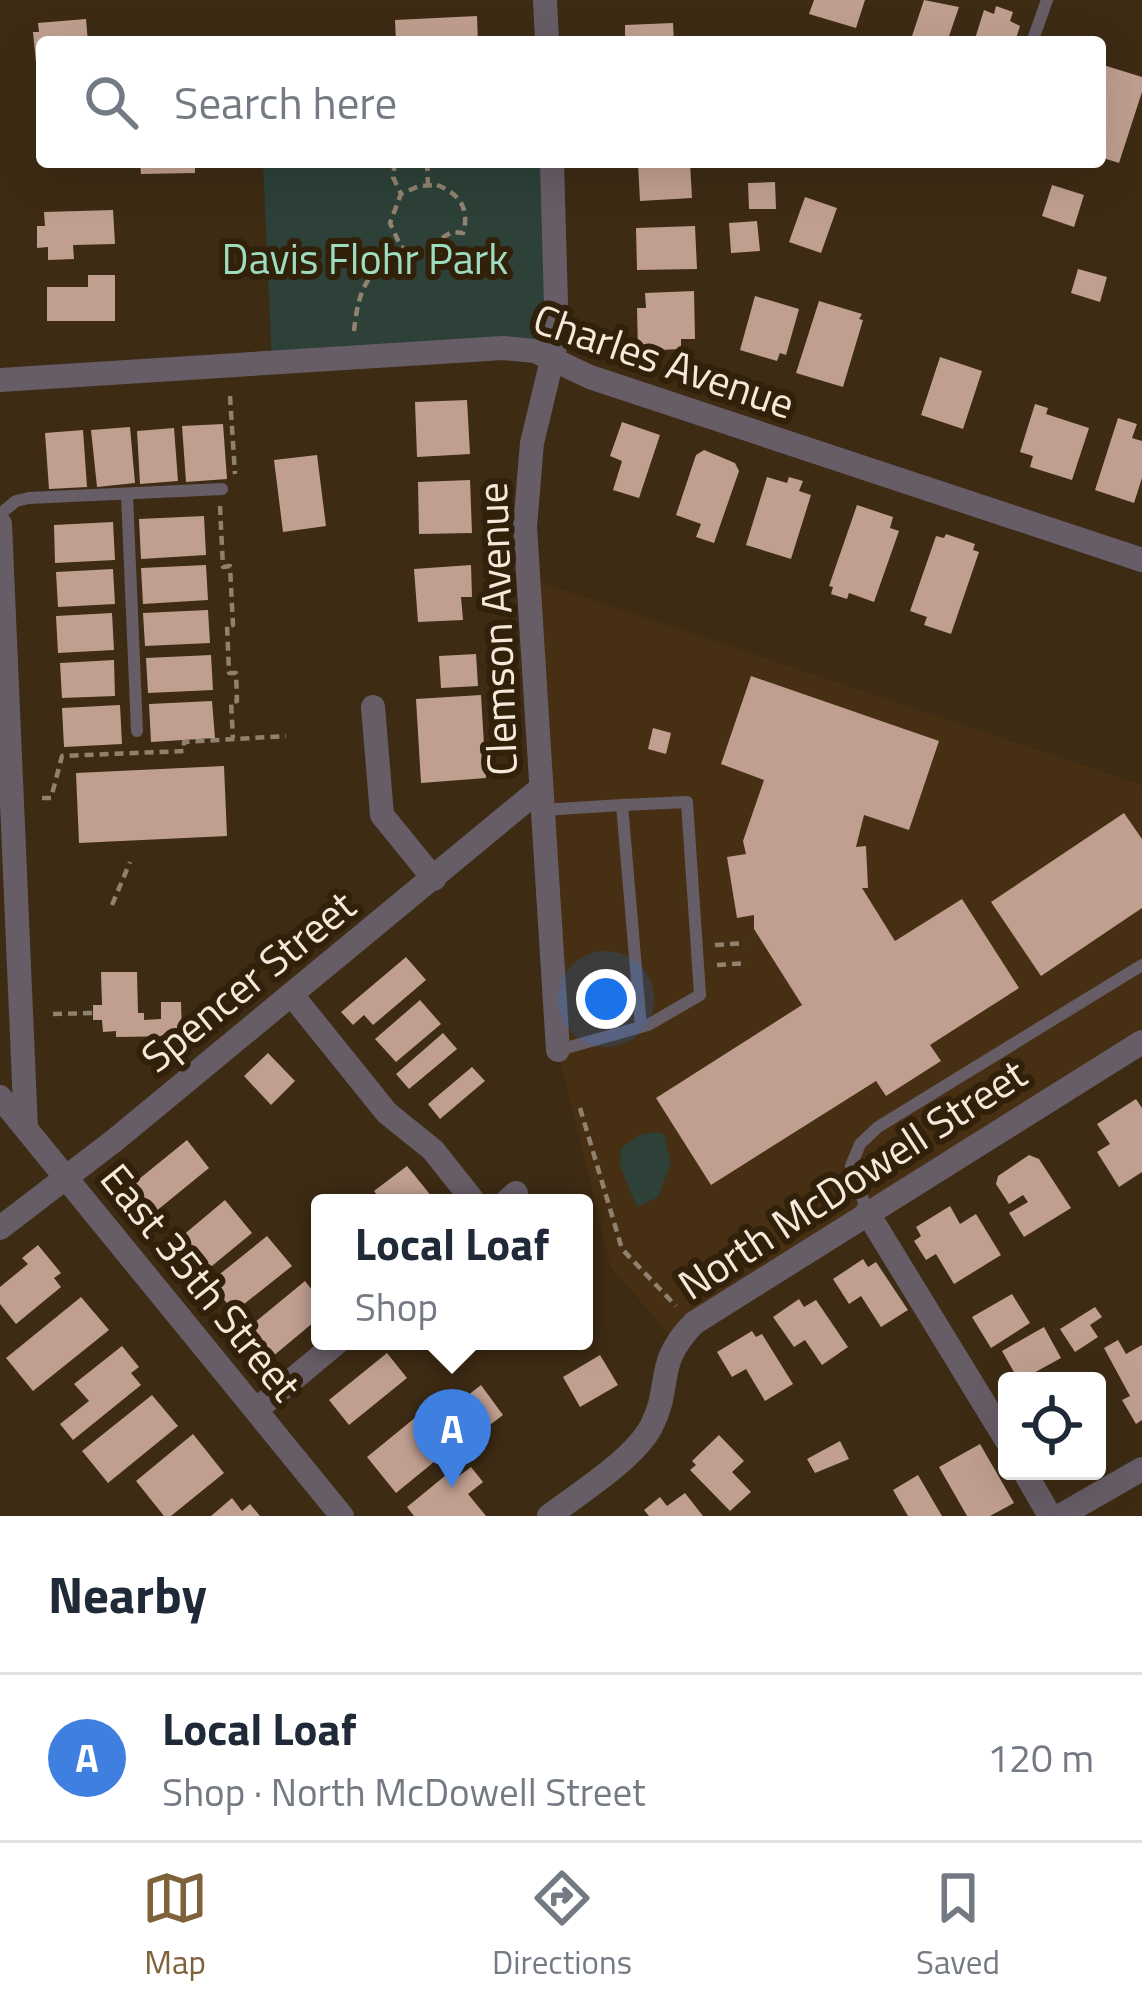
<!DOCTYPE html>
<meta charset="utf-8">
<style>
body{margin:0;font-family:"Titillium Web",sans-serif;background:#f6f6f7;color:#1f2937}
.controls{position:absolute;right:36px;bottom:36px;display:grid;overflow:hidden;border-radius:12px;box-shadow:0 12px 48px #0002}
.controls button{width:108px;height:108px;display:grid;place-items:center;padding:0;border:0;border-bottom:3px solid #e0e1e3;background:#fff;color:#1f2937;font:60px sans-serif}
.you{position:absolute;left:606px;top:999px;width:42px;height:42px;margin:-30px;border:9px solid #fff;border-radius:50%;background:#1a73e8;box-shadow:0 0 0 18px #1a73e833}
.badge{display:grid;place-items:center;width:78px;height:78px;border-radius:50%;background:#7d623a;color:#fff;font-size:39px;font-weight:700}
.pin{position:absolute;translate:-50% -99px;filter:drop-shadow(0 3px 6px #0008)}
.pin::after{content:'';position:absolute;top:63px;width:42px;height:36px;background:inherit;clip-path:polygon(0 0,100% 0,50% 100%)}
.popup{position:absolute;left:311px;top:1194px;width:282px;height:156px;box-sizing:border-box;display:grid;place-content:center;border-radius:12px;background:#fff;filter:drop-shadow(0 3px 9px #0005);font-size:39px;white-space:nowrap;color:#747a83}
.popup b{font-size:45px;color:#1f2937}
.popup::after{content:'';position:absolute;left:50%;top:100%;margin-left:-24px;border:24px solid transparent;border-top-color:#fff}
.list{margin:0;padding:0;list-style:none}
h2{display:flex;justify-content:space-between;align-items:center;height:156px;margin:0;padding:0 48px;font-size:51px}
h2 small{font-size:39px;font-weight:400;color:#747a83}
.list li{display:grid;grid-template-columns:78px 1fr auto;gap:36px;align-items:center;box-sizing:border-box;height:168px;padding:0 48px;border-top:3px solid #e0e1e3}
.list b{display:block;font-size:45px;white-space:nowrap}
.list p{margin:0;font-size:39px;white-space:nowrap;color:#747a83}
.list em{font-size:39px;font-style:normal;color:#747a83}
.icon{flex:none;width:66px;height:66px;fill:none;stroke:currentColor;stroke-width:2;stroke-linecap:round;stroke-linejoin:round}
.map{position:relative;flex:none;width:1142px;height:1516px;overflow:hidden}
.search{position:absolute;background:#fff;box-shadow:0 12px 48px #0002;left:36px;right:36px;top:36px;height:132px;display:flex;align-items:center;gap:30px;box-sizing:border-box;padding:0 42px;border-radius:12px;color:#747a83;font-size:45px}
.sheet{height:324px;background:#fff}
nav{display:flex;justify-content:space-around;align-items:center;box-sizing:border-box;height:168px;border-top:3px solid #e0e1e3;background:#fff;font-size:33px;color:#747a83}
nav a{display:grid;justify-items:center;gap:6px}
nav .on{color:#7d623a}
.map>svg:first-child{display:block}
</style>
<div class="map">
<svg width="1142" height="1516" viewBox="0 0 1142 1516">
<rect width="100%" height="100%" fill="#3d2b14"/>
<path fill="#462f12" d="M528,578l614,207v260l-466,297 -66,-76 -52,-216z"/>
<path fill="#2d4138" d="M263,162h288l3,196 -282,5z
M657,1132l7,3 7,28 -13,34 -21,10 -17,-41 1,-18 21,-14z"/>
<path fill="#c09f90" d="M814,0h51l-9,28 -47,-14z
M924,0l35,7 -12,35h-37z
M996,6l17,6 -3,9 10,5 -5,16h-41l10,-32 10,4z
M477,16l1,26h-82l-1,-22z
M86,19l2,23h-46v20l-6,1 -3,-31h6l-1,-9z
M673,23l1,19h-49v-17z
M1100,64l42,13v15l-23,71 -19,-6z
M140,162h55v11l-54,1z
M690,162l2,36 -52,3 -2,-38z
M775,182l1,27h-27l-1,-26z
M1052,185l32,10 -10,32 -32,-11z
M805,197l32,11 -16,45 -32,-11z
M113,210l2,34 -42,1 1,14 -26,1v-13l-11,1v-22h8l-1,-14z
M757,221l3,30 -29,2 -2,-30z
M695,226l2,43 -60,1 -1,-42z
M1078,269l29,8 -7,25 -29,-9z
M88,275h27v46h-68v-34h41z
M694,291l1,48h-14v10l-43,2 -1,-43h9l-1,-15z
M755,296l44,13 -13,46 -6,-2 -3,8 -37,-11z
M819,301l43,13 -3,5 4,1 -20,67 -47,-14z
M940,357l42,14 -19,58 -42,-14z
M467,400l3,54 -53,3 -2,-55z
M1035,404l13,4 -2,6 43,14 -17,52 -42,-13 3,-11 -13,-4z
M1118,418l19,6 -5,14 10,3v37l-8,25 -39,-13z
M622,422l38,13 -21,63 -26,-8 9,-29 -12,-5z
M223,424l4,55 -41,3 -4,-56z
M130,427l5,56 -38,4 -6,-57z
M174,428l4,53 -38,3 -3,-53z
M83,430l4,57 -38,2 -4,-56z
M704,450l31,13 4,8 -25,72 -18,-6 5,-13 -25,-9 20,-60z
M317,455l9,71 -43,6 -9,-72z
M767,477l20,6 2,-6 14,4 -4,10 12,4 -20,64 -45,-14z
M470,480l2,53 -53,1 -1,-52z
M857,505l36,12 -3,11 9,3 -25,71 -25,-9 -2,6 -16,-5 2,-7 -4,-1z
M204,516l2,39 -65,4 -2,-40z
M113,522l2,38 -60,3 -1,-38z
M946,534l29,10 -2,6 6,2 -28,82 -27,-9 3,-8 -17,-6 26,-75 8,2z
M206,565l2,35 -65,4 -2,-36z
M471,565l1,32h-11l2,23 -45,2 -4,-53z
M113,569l2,35 -57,3 -2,-35z
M208,610l2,33 -65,3 -2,-33z
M112,613l2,37 -56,3 -2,-37z
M476,654l2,32 -37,2 -2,-32z
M211,655l2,35 -65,3 -2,-35z
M114,660l1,36 -53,2 -2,-35z
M751,676l188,65 -30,89 -45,-15 -8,32 10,-1 2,42h-6l33,53 67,-42 57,89 -89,57 11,16 -55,35 -10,-15 -165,104 -55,-87 146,-93 -48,-76v-14l-17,3 -10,-61 19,-3 -3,-13 21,-61 -43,-16z
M481,695l5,83 -65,5 -5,-84z
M212,701l3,37 -64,4 -2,-38z
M120,705l2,39 -58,3 -2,-39z
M653,728l18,5 -5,21 -18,-5z
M224,766l3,70 -148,7 -3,-70z
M1124,813l18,26v69l-101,68 -50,-74z
M406,957l20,23 -53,45 -9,-10 -11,10 -12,-13z
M101,972h36l1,41h6v7l17,-1v-17h20l1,34 -66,1v-6l-13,1 -1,-12h-9v-15h9z
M420,1000l21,24 -45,38 -21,-23z
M443,1033l14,16 -48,40 -13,-15z
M268,1053l27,28 -24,24 -27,-29z
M472,1067l13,14 -45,38 -12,-15z
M1136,1099l6,9v64l-23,15 -22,-35 13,-8 -13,-20z
M187,1140l22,28 -54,44 -22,-28z
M1029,1155l10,4 32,49 -47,29 -15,-24 19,-11 -5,-7 -14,9 -13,-20 2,-8z
M407,1166l30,37h-54l-9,-12z
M225,1200l27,33 -45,37 -26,-33z
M950,1206l10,18 16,-10 25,41 -47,29 -18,-30 -10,6 -12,-19 7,-5 -5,-9z
M267,1236l25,30 -58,46 -24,-30z
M38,1245l23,28 -7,5 7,9 -45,37 -16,-20v-17l28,-23 -6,-6z
M863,1259l5,8 8,-5 32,48 -27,17 -20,-31 -12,8 -16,-25z
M305,1281l15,19v17l-48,40 -24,-29z
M1012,1294l18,29 -39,25 -19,-31z
M81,1297l28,33 -76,61 -27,-33z
M799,1299l5,8 12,-7 32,47 -26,18 -17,-25 -11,7 -21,-30z
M1095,1307l7,10 -12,8 8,12 -23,15 -15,-23z
M1044,1327l17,31 -42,23 -17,-30z
M752,1331l4,6 6,-3 31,50 -28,17 -19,-32 -14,8 -15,-25z
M1118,1340l8,14 16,-9v75l-6,4 -14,-24 8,-4 -26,-48z
M122,1346l17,21 -8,6 10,12 -68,55 -13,-16 29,-23 -15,-17z
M387,1353l20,25 -58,47 -20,-25z
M600,1355l18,30 -38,22 -17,-30z
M481,1385l22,30 -28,21 -22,-29z
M152,1395l26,31 -70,57 -26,-32z
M443,1395l7,9 -10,8 22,27 -66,54 -29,-36z
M193,1434l31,39 -53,43h-7l-28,-35z
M719,1435l25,26 -12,11 19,20 -21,19 -40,-41 6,-5 -4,-4z
M840,1441l9,18 -34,14 -8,-14z
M980,1444l34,59 -24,13h-23l-28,-49z
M471,1467l12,15 -15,12 18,22h-72l-7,-9 39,-32 5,7z
M918,1475l24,41h-34l-15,-26z
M685,1493l18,23h-54l-5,-6 16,-13 7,9z
M232,1498l10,13 8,-7 10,12h-49z"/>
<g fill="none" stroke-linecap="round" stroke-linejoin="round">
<path stroke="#91826f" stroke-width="4.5" stroke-dasharray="9 6" stroke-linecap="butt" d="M395,162l-2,15 8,17
M427,162l1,24
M437,185c23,9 33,24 26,48l-11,-1 -10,6v16l-16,4 -25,-11 -11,-24 11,-29 18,-8z
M354,331c5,-46 13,-55 47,-84
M230,396l5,78
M220,506l3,61 7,-1 3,59h-6l2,48h7l1,28 -6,1 2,36
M42,798h9l11,-42 122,-5v-9l102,-6
M112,905l18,-43
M715,945l30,-2
M717,965l30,-2
M53,1014l40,-1
M580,1108l42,141 54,57"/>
<path stroke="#675d67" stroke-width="12" d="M1032,42l15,-42
M127,495l10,236
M0,514l16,-13 13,-3 193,-9
M542,810l80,-5
M559,1050l89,-25 52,-30 -13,-193 -65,3 19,222
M867,1211l-16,-45 9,-22 18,-17 264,-162"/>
<path stroke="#675d67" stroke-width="24" d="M545,0l2,42
M552,162l5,177 -25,104 -7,84 33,523
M0,380l503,-32 32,3 55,26 552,183
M0,524l26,605
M373,707l9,108 52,64
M292,995l95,118 46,37 42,53
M0,1097l342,419
M505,1203l11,-10
M867,1212l140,229
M0,1228l115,-88 426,-352
M256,1410l83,-69
M1024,1471l26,45
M549,1516c30,-23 84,-56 102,-89 22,-42 2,-62 43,-104l448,-281
M1060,1516l82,-47"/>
</g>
<g text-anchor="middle" stroke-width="12" stroke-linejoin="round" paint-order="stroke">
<g font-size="42" fill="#9edcbf" stroke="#32210a">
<text x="365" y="274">Davis Flohr Park</text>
</g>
<g font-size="42" fill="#f5e9db" stroke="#32210a">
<text transform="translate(664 361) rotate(19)" y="15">Charles Avenue</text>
<text transform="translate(497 629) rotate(-92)" y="15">Clemson Avenue</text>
<text transform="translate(248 981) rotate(-39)" y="15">Spencer Street</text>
<text transform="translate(852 1179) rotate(-33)" y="15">North McDowell Street</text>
<text transform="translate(201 1282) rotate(51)" y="15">East 35th Street</text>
</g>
</g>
</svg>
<div class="controls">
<button><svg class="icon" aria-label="locate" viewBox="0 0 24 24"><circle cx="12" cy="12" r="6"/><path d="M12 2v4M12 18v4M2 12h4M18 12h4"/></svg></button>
</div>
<div class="you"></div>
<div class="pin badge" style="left:452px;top:1488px;background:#3f7fe0">A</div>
<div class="popup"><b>Local Loaf</b>Shop</div>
<div class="search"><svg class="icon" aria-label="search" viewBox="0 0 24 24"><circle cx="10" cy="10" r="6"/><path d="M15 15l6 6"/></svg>Search here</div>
</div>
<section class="sheet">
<h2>Nearby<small></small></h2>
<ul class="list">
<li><span class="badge" style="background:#3f7fe0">A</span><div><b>Local Loaf</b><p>Shop · North McDowell Street</p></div><em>120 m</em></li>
</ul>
</section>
<nav>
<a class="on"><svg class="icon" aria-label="map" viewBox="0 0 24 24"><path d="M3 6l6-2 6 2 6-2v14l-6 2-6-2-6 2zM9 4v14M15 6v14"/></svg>Map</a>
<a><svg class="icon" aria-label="directions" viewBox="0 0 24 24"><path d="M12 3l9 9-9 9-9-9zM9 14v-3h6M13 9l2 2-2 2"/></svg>Directions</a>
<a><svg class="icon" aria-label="saved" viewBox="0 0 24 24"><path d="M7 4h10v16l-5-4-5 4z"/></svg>Saved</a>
</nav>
